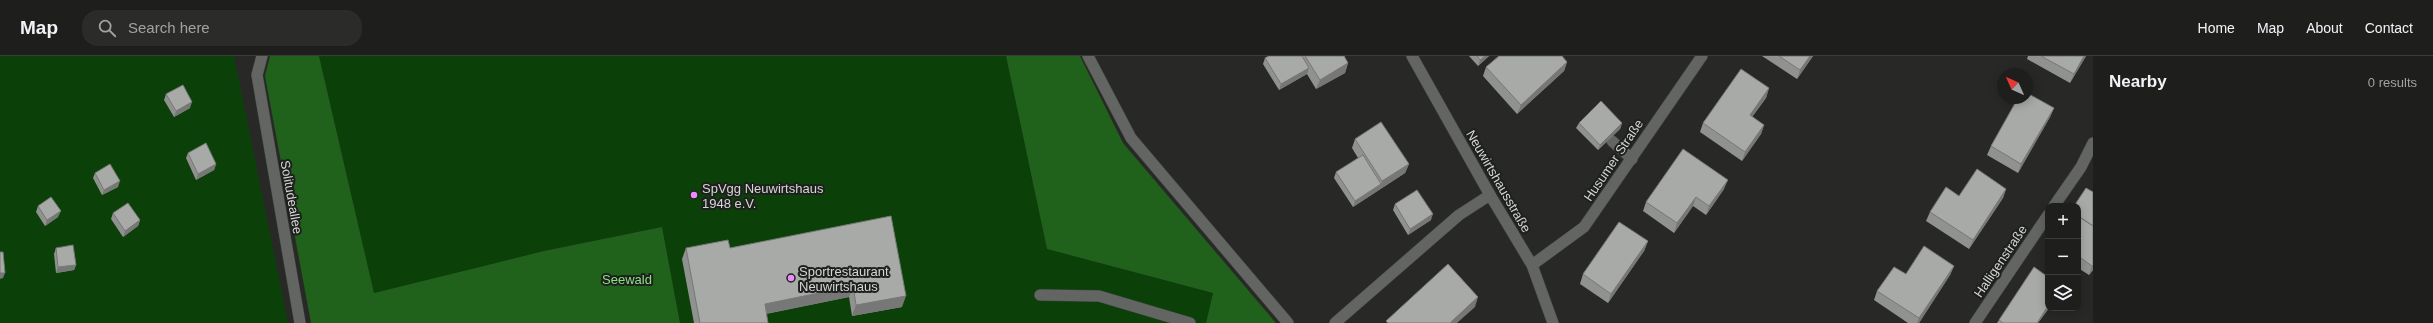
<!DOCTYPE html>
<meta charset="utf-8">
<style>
body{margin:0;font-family:Arial,sans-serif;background:#2b2c2a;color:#f1f3f6}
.controls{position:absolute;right:12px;bottom:12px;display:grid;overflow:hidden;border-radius:8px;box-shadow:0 2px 10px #0003}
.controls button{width:36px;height:36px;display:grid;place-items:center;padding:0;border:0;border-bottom:1px solid #3c3d3b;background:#1e1f1d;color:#f1f3f6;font:20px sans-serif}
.compass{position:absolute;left:1997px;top:12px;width:36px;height:36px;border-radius:50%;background:#1e1f1d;box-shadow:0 2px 10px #0003;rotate:315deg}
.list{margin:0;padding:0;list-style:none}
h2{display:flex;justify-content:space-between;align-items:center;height:52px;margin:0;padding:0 16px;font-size:17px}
h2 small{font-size:13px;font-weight:400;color:#a1a2a4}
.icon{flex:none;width:22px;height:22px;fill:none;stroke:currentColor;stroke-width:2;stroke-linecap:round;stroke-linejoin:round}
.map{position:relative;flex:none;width:2093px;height:267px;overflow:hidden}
header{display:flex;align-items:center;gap:24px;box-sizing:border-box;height:56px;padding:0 20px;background:#1e1f1d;border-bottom:1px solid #3c3d3b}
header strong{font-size:19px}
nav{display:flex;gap:22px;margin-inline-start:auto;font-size:14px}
.search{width:280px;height:36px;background:#2b2c2a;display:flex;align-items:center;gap:10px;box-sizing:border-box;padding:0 14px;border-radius:16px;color:#a1a2a4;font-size:15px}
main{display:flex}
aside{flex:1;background:#1e1f1d}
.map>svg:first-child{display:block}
</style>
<header>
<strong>Map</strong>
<div class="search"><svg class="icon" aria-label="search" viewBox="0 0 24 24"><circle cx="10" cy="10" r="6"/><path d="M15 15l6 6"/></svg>Search here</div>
<nav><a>Home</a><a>Map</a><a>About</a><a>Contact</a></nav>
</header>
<main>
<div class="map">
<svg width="2093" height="267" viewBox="0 0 2093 267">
<rect width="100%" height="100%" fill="#282927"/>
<path fill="#0b4009" d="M0,0h234l54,267h-288z
M319,0h687l41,193 166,44 -7,30h-526l-18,-96 -118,24 -170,42z"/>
<path fill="#20611c" d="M270,0h49l55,237 170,-42 118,-24 18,96h-369l-46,-247z
M1006,0h74l43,87 153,180h-70l7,-30 -166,-44z"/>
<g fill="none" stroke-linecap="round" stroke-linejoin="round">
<defs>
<path id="service" d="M262,0l-5,19 43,248
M1088,0l43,82 157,185
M1612,85l20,18
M1040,239l59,1 91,27
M1335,267l124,-108 31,-20"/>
<path id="minor" d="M1412,0l78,139 42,70 21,58
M2054,150l27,-39 12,-24
M1532,209l52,-38 118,-171
M1975,267l73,-108"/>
</defs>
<use href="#service" stroke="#434543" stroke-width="12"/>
<use href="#minor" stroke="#434543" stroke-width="12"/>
<use href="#service" stroke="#636563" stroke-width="11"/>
<use href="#minor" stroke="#636563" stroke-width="11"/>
</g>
<path fill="#909290" d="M1269,0h75l4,7 -3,10 -29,16 -9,-15 -28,16 -16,-26 2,-6z
M1469,0h20l-11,10z
M1762,0h51l-16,23z
M2028,0h58l-16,27 -43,-24z
M1567,6l-3,9 -47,43 -34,-38 3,-9z
M1769,32l-3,10 -14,19 12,8 -3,9 -19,27 -42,-29 3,-9z
M166,38l24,14 -16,9 -10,-17z
M2054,52l-4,9 -32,56 -31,-18 4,-9z
M1579,67h43l-2,6 -22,21 -22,-22z
M1355,83l54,25 -4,9 -52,34 -19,-29 2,-6 22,-14 -6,-10z
M188,97l28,11 -2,6 -18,10 -10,-22z
M95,117l23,14 -16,8 -9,-17z
M2086,132l7,82 -4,5 -11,-7v-62z
M1724,133l-18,26 -13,-9 -19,27 -31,-22 3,-9z
M2006,133l-3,9 -34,51 -43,-28 4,-9 29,-16z
M1395,148l36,16 -23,15 -15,-25z
M38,150l20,11 -13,9 -9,-14z
M113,157l27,7 -2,6 -15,11 -12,-18z
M891,160l11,91 -50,9 -3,-19 -83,17 2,9h-74l-12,-64 4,-11h44z
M1648,185l-4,10 -36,52 -28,-19 3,-10z
M56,192l20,17 -2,5 -18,3 -2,-19z
M1954,210l-4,9 -31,48h-11l-34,-23 3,-9 29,-17z
M2049,252l-11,15h-41l2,-3z"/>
<path fill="#767776" d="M1485,0h4l-11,10 2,-6z
M1810,0h3l-16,23 3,-9z
M2084,0h2l-16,27 4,-9z
M1567,6l-3,9 -47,43 4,-9z
M1348,7l-3,10 -29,16 4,-9z
M1309,12l-2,6 -28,16 2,-6z
M1769,32l-3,10 -19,26 3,-9z
M192,46l-2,6 -16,9 2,-6z
M2054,52l-4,9 -32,56 3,-9z
M1622,67l-2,6 -22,21 2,-5z
M1764,69l-3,9 -19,27 3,-9z
M216,108l-2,6 -18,10 2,-6z
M1409,108l-4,9 -52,34 2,-6 26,-17 1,-3z
M1728,124l-4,9 -18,26 3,-9z
M120,125l-2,6 -16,8 2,-5z
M2006,133l-3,9 -34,51 4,-9z
M1696,141l-3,9 -19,27 3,-10z
M61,155l-3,6 -13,9 2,-6z
M1433,158l-2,6 -23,15 2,-6z
M140,164l-2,6 -15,11 2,-6z
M1648,185l-4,10 -36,52 3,-9z
M76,209l-2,5 -18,3 2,-6z
M2093,209v5l-4,5 3,-9z
M1954,210l-4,9 -31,48h-2l2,-5z
M0,217h5l-2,5 -3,1z
M853,230l-4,11 -89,18 5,-11z
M906,240l-4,11 -50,9 4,-11z
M1478,241l-3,10 -18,16h-7z
M2048,250v2h1l-11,15h-1z"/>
<path fill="#a8aaa8" stroke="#767776" d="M1269,0h33l7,12 -28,16 -16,-26z
M1305,0h39l4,7 -28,17z
M1477,0h8l-5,4z
M1499,0h63l5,6 -46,43 -35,-38z
M1779,0h31l-10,14z
M2041,0h43l-10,18z
M1741,13l28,19 -19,27 14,10 -19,27 -42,-29z
M183,29l9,17 -16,9 -10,-17z
M2027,37l27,15 -33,56 -30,-18 27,-48h9z
M1601,45l21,22 -22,22 -21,-22z
M1381,66l28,42 -27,17 -27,-42z
M206,87l10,21 -18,10 -10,-21z
M1683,93l45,31 -19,26 -13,-9 -19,26 -31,-21z
M1363,99l18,29 -26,17 -19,-29z
M110,108l10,17 -16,9 -9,-17z
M1977,113l29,20 -33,51 -43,-28 16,-25 13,9z
M2086,132l7,4v34l-15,-10v-10h-4z
M1417,134l16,24 -23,15 -15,-25z
M51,141l10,14 -14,9 -9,-14z
M128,147l12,17 -15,11 -12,-18z
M891,160l15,80 -50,9 -3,-19 -88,18 3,19h-68l-14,-75 42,-8 2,8z
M2078,160l15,10v39l-1,1 -14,-10z
M1619,166l29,19 -37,53 -28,-20z
M73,189l3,20 -18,2 -2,-19z
M1924,190l30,20 -35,52 -42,-27 17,-24 12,7z
M0,196h3l2,21h-5z
M1448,208l30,33 -28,26h-62l-2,-2z
M2034,211l14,10v29l-11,17h-34l-4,-3z"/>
<g fill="#ec8cfa" stroke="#1e201e" stroke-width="1.5">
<circle cx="694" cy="139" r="4"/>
<circle cx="791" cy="222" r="4"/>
</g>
<g text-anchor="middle" stroke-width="4" stroke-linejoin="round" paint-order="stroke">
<g font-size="13" fill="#d5d6d5" stroke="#1e201e">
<text transform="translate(1613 104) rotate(-56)" y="5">Husumer Straße</text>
<text transform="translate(1499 125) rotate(60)" y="5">Neuwirtshausstraße</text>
<text transform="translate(292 141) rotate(80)" y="5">Solitudeallee</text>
<text transform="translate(2000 205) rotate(-56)" y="5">Halligenstraße</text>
</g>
<g font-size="13" fill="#d5d6d5" stroke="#1e201e" text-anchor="start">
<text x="702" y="137">SpVgg Neuwirtshaus<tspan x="702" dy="15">1948 e.V.</tspan></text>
<text x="799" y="220">Sportrestaurant<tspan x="799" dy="15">Neuwirtshaus</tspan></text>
</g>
<g font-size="13" fill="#8be083" stroke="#1e201e">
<text x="627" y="228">Seewald</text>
</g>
</g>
</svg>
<div class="controls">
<button>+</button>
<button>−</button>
<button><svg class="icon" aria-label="layers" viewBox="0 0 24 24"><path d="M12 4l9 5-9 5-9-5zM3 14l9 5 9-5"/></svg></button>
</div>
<svg class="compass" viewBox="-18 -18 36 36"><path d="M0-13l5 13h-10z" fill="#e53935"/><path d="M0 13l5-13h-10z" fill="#a1a2a4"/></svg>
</div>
<aside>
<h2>Nearby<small>0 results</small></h2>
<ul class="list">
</ul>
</aside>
</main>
